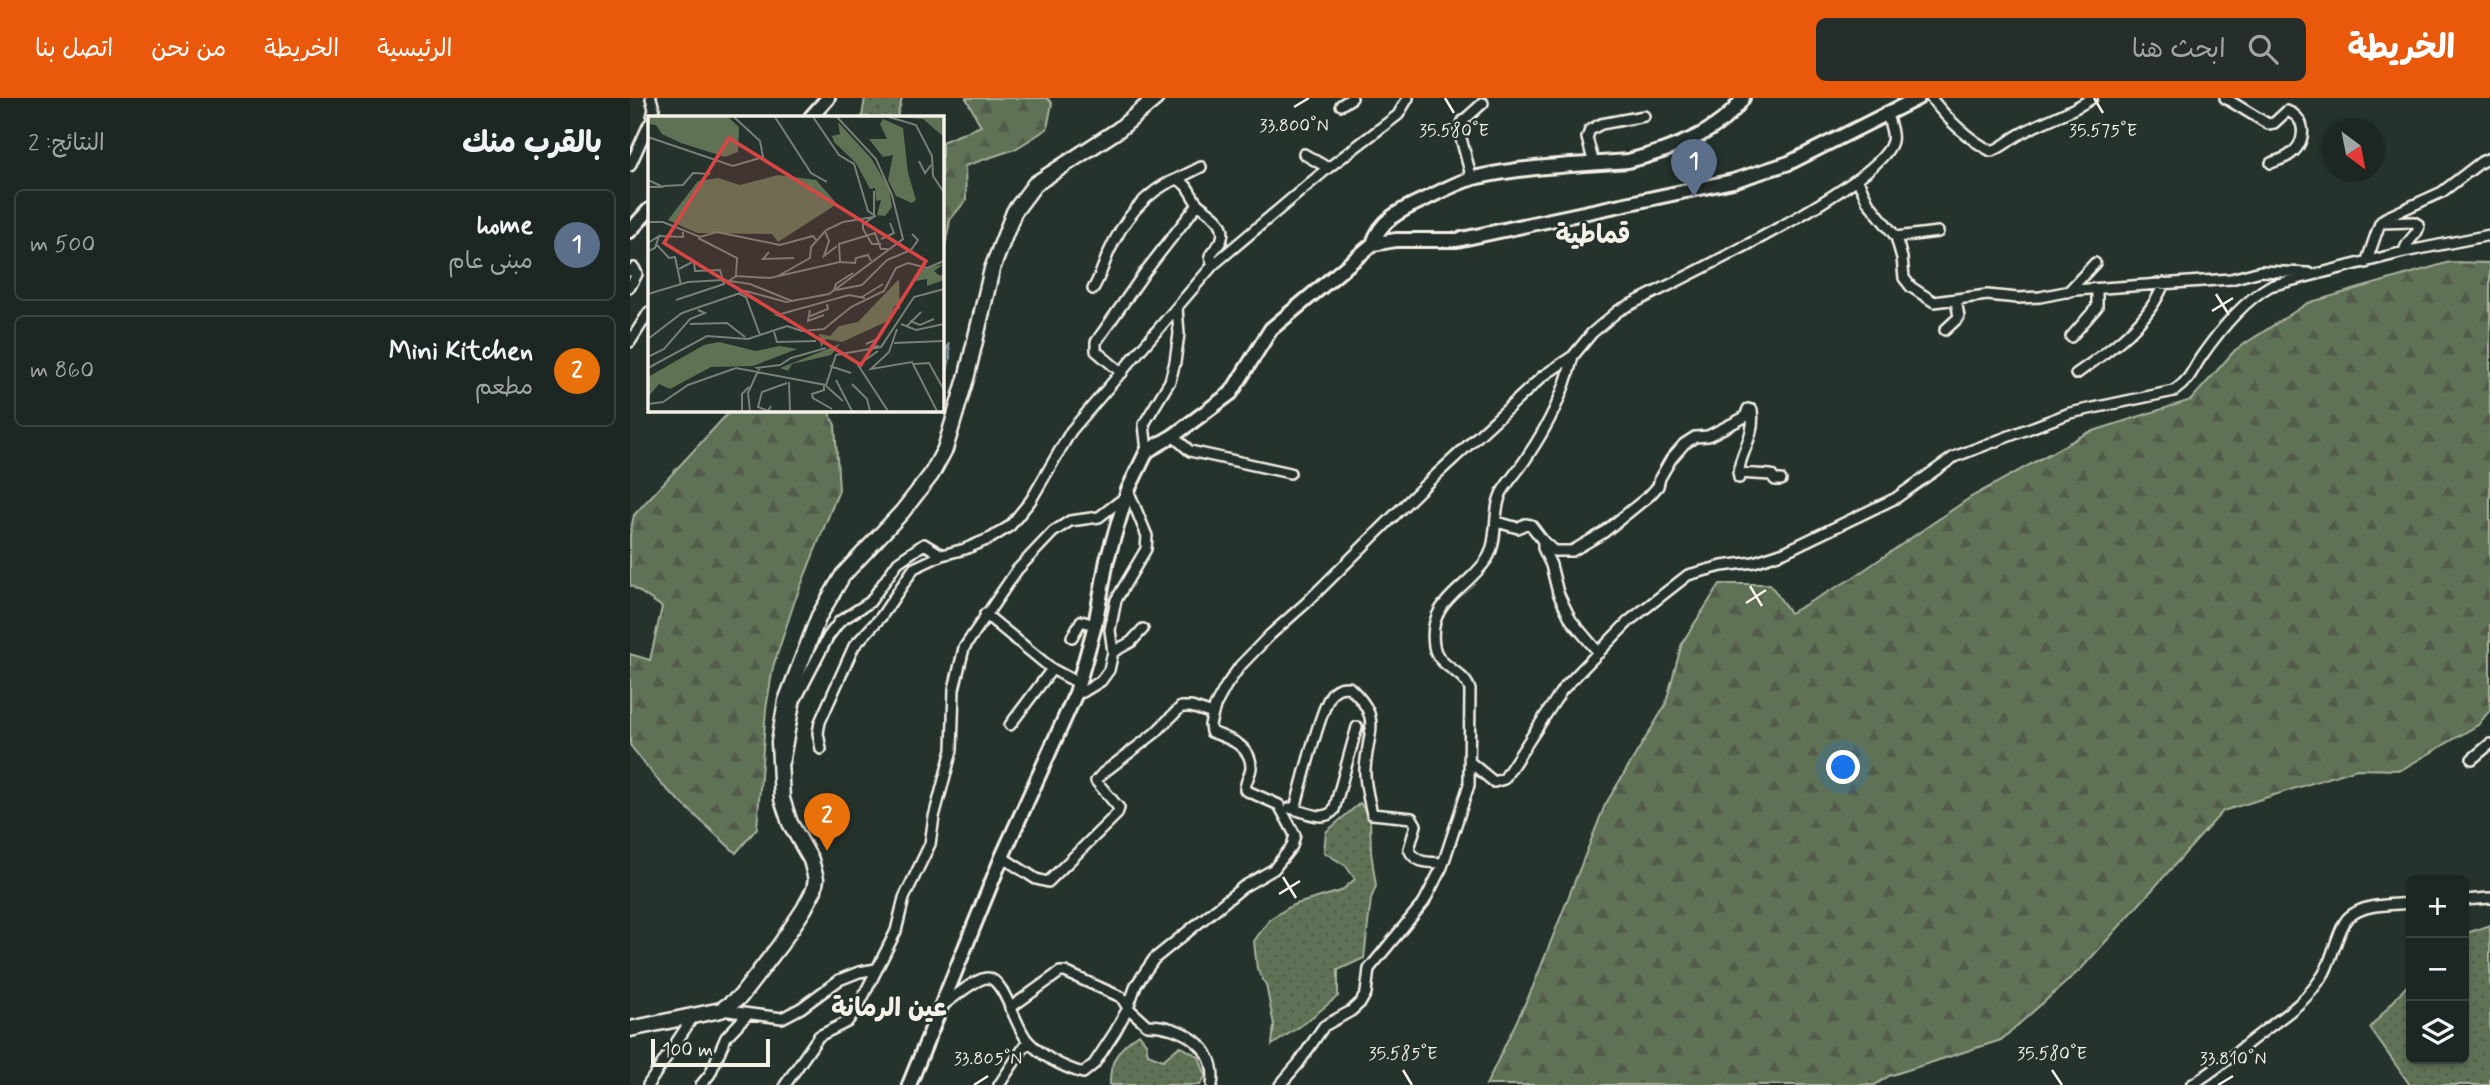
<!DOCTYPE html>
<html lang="ar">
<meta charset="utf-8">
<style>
body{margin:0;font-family:Mynerve,"Playpen Sans Arabic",sans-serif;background:#252e2a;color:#f1f3f6;direction:rtl}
.controls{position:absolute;right:21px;bottom:21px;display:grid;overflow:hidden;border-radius:10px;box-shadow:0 2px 5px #0004}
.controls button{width:63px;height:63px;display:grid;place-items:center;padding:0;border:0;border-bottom:2px solid #3a4340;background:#1c2622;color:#f1f3f6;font:35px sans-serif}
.compass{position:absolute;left:1692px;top:21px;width:63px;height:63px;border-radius:50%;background:#1c2622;box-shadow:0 2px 5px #0004;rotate:148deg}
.scale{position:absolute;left:21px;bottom:18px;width:119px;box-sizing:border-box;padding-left:7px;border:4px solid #f4f1e8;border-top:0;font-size:19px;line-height:24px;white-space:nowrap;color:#f4f1e8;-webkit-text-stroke:5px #26332d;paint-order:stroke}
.you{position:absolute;left:1214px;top:670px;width:24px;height:24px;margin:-18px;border:5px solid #fff;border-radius:50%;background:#1a73e8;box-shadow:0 0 0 10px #1a73e833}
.badge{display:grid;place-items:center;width:46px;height:46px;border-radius:50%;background:#ea580c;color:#fff;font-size:23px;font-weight:700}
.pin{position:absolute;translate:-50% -58px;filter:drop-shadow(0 2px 4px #0008)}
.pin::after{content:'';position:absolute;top:37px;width:24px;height:21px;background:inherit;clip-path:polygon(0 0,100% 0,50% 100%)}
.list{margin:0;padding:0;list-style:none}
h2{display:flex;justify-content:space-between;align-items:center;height:91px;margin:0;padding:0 28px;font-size:30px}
h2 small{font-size:23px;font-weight:400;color:#a0a5a5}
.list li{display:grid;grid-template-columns:46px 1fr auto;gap:21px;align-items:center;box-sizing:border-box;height:112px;margin:0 14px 14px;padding:0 14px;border:2px solid #3a4340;border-radius:10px}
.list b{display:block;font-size:26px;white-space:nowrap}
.list p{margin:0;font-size:23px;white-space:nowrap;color:#a0a5a5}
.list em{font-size:23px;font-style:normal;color:#a0a5a5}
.icon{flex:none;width:38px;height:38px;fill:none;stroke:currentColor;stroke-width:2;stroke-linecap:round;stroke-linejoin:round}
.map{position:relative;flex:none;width:1860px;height:987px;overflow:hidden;direction:ltr}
header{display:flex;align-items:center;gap:42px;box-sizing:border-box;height:98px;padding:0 35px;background:#ea580c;color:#fff}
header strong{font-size:33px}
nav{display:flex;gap:38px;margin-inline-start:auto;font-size:24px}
.search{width:490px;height:63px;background:#252e2a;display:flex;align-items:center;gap:18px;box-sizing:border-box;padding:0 24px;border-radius:10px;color:#a0a5a5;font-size:26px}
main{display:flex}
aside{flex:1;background:#1c2622}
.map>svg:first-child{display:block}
</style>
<header>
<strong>الخريطة</strong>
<div class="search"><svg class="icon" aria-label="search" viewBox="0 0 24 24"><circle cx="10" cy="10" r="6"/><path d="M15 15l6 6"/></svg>ابحث هنا</div>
<nav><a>الرئيسية</a><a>الخريطة</a><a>من نحن</a><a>اتصل بنا</a></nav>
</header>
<main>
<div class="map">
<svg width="1860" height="987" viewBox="0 0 1860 987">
<defs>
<pattern id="grass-dots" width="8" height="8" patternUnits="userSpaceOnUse" patternTransform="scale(1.75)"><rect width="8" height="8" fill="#5f7254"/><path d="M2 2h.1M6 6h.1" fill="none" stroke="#535b4c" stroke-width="1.8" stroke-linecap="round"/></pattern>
<pattern id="forest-firs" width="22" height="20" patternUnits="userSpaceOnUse" patternTransform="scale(1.75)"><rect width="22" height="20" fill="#5f7254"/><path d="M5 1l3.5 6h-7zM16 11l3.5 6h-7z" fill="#535b4c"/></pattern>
<pattern id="water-waves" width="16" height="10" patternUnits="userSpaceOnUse" patternTransform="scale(1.75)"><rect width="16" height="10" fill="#4f6c75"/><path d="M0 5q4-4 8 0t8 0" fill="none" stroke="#698189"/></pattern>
</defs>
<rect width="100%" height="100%" fill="#26332d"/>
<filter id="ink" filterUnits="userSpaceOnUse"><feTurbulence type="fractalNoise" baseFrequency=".0143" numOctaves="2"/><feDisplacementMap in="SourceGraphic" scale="14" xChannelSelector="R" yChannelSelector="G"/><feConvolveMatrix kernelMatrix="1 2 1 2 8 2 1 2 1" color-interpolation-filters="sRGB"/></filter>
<g filter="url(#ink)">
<path fill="url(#grass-dots)" stroke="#aab29e" stroke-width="2" d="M235,0h37l-5,19h-35z
M730,705l10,15 1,34 5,34 -5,13 -7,59 -26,12v26l-33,27 -33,22 2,-20 -8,-40 -9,-16 -3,-28 16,-22 23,-14 48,-14 14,-12 -9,-13 -22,-14 2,-20z
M1860,827v160h-80l-40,-57 41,-47v78h53v-125z
M509,936l7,9 2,11 15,6 17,-14 19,11 7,19 -6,9h-90c-1,-24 9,-38 29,-51z"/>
<path fill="url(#forest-firs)" stroke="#aab29e" stroke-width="2" d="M336,0h81l5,5 -5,26 -32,20 -50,17 1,34 -16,20 -8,44v-122l39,-16z
M1820,164l40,1v447l-12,15 -77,45 -44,-1 -134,42 -141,157 -81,72 -112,36 -14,9h-389l46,-96 73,-184 60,-99 17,-63 38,-59h50l20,29 61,-34 120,-82 116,-64 104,-33 44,-50 73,-47z
M101,312h97l7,15 4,65 -45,113 -21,64 -7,42 -9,119 -21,25 -75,-69 -31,-39v-91l20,6 12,-53 -32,-22v-51l4,-19z"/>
<path fill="url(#water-waves)" stroke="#91a1a3" stroke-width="2" d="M319,245l1,15 -4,17 -4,2v-26l5,-2z"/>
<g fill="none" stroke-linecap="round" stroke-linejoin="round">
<defs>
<path id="street" d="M21,0l3,11 -2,8
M1301,0c17,22 35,40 60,53 9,-2 16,-9 24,-14 25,-16 53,-22 77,-39
M1595,0l43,26 6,-1 13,-12c22,8 19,34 1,45 -5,3 -12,5 -17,7
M711,7l11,-7
M674,56l24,14
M964,66l-7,-26 3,-8 11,-6 43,-8
M0,68l19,-42
M547,81l24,-12
M842,81l-13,-48 4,-10 20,-18
M1227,81l11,23 28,35 6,21 2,20 7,9 23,15 53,-7 31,3 22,-1 35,-7 156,-11 30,-8 48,2
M1266,139l42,-5
M1774,154c3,-14 15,-17 15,-27l-5,-3 -34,1 5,-5 57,-26 39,-30 9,-4
M1736,165l14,-40
M0,173l4,-3 3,6 -7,13
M463,191c7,-12 10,-23 15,-35 14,-32 37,-63 69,-75 12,5 13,16 21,25 10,9 29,17 24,34 -1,7 -9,11 -12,18l3,9
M1438,194l27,-29
M1315,232l14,-13 -3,-17
M1441,239l26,-30v-18
M0,244l19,-30
M492,275l-26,-22v-9l49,-70 53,-68
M1446,276c34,-24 73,-51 88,-91
M543,338l17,15 100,22
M517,353l-3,-27 26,-43 5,-19 4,-28 -2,-26
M1108,375l33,2 4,5h6
M867,424l21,6 7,-4 6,1 12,16v7l8,17 7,28 13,27 28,33
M913,443l11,10h18l31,-18 47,-38 8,-9 2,-8 11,-19 13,-15 11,-7 13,-1 37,-19 3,-8 4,1c4,30 -15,44 -13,68
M355,516l67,55 26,14
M442,539l9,-16 14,4
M483,554l18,-10 12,-13
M446,595l7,-1 18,-11 8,-11 4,-18 -3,-22 6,-30 30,-51 1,-13 -19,-46
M380,627l42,-56
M191,651l-3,-16 2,-11 34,-76 27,-29 33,-49 28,-13
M1842,661l18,-15
M154,663l11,-60 33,-64 12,-16 30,-19 28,-40 26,-18 18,11 23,-6 26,-11 19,-12 21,-26 40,-69 142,-166 115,-97 70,-53 10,-17
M841,665l23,19 10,-3 58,-89 67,-69 59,-46 34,-9 32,-4 30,-10 112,-54 58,-41 116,-44 104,-22c16,-11 17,-19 27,-34 18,-26 41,-55 69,-71l134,-34 86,-17
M660,710c14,3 33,15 44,2l23,-83
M665,711c6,-22 26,-104 38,-117 5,-5 10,-5 16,-5 34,31 19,43 16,82 -1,14 4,30 7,45l40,4 4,7 -7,24c6,15 20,13 34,14
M372,759l34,22 12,3 69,-68 2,-6 -23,-27 7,-8 52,-40 26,-26h10l22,7
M1834,802l26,-2
M312,908c10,-7 35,-29 46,-28 17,2 27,49 40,63 15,16 34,26 55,32l11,-9 21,-32 13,-24 8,-23 18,-26 89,-72 31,-18 18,-23 3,-11 -16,-30 -34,-15c0,-8 5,-14 6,-22 1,-22 -23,-30 -40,-36l-1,-7 5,-19 11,-20 14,-20 30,-31 36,-32 118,-117 119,-110 30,-20 19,-23 26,-22c47,-25 265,-126 274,-170 2,-8 -3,-19 -5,-26
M380,910l50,-36h5l56,25 7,11 19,17c33,0 72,21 65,60
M91,912l61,8 19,-10 38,-28 20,-8 17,-3
M18,987l45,-68
M71,987l9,-11 16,-37 21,-22
M155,987l34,-49 28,-14 11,-15 38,-76 8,-33 26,-54 4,-27 18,-67 2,-61 10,-41 53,-78 36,-38 17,-11 29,-4 25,-19
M369,987l29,-44
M650,987l18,-21 26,-38 27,-15 10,-9 5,-9 3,-24 55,-67 18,-35 27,-82 1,-95c-5,-19 -33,-23 -36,-44 -7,-46 32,-55 53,-87 12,-19 5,-48 15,-67 7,-12 18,-23 25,-35 22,-33 37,-63 46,-101
M1561,987c24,-14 43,-31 65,-48 29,-23 46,-30 67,-62 9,-14 16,-50 26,-58 16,-14 43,-12 62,-14"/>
<path id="secondary" d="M181,19l17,-19
M0,133l19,-21
M743,146c7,-24 28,-34 50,-44 18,-8 35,-19 55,-23 49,-11 100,-12 150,-16 39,-10 92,-27 115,-63
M279,987l93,-228 74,-164 19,-68 12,-65 21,-70 19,-39 26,-15 58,-43 40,-64 102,-85 23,-4h61l276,-59 56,-18 129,-65"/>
<path id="primary" d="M0,931l91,-19 19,-13 40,-52 24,-36 10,-19 2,-11 -5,-19 -21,-37 -8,-24 -3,-57 7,-41 33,-85 24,-41 59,-63 29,-37 14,-26 22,-74 25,-106 22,-57 21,-28 83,-54 38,-32"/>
</defs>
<use href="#street" stroke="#f4f1e8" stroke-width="14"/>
<use href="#secondary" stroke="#f4f1e8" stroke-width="18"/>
<use href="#primary" stroke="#f4f1e8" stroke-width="19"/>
<use href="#street" stroke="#26332d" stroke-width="9"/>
<use href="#secondary" stroke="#26332d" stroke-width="12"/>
<use href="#primary" stroke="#26332d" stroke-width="14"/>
</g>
</g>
<path fill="none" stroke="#f4f1e8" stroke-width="2.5" d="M815,0l9,15M1464,0l9,15M664,9l15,-9M1586,196l13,21M1582,213l21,-13M1120,488l12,20M1116,505l20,-13M653,779l13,21M649,796l21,-13M773,972l9,15M1422,972l10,15M344,987l14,-9M1588,987l15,-9"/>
<g text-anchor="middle" stroke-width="5" stroke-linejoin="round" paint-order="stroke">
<g font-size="26" font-weight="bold" fill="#f4f1e8" stroke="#26332d">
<text x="963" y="145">قماطية</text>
<text x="259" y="918">عين الرمانة</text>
</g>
</g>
<g transform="translate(18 18)">
<rect width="296" height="296" fill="#26332d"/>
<path d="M0,1h80l11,10 -1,25 -13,5 -44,-14 -19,-9 -6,-9 -8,-1zM190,6l33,36 18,30 3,19 -7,9 -8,-1 4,-15 -5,1 -1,-13 -5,1 -14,-26 -22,-21 -2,-6 8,-2zM192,228l-9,11 -39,9 -4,7 -8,-3z" fill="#5f7254"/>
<path d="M243,1h53v20l-21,-18zM235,3l20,9 5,45 8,27 -4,3 -16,-7 -8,-16 5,-25 -10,2 -14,-18h18l-7,-15zM130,59l38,5 21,24 -59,38 -6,-8 -75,-1 -29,-13 30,-39 20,-3 22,7zM296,148l-10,7 6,5 4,-3v7l-17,6v-7l-11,2 2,-11zM251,163l1,31 -5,-5 -7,16 -46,21 -16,-3 -5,9 -2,-14 11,2 9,-10 19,-4zM71,226l37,9 23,-5 18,3 -44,17 -42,1 -41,22 -11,-5 -11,13v-20l56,-32z" fill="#5f7254"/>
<path fill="none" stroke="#787f78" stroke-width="2" d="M127,1l36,56 16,9M165,1l26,38 15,9 14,47 7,5 -12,8v5l9,15h9M241,1l27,8 16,31 1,20 10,15M0,21l85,29 30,-9 -3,-16 -26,-24M271,45l6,12 6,-8M296,56v28M0,64l15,7h-15M15,70l20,-1 10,-12 17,1M0,106h15l37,15 17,-5 63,13 33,-9 3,4M177,115l4,10 -5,15 13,-10M11,120l24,1v-5M50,122l39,20 -1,18M233,123l13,-6 -4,-10M0,127l11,-7 -4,12 -7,3M9,129l12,13 6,-1 6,28M121,136l-6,7 31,-1M192,145l-1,-17 36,-11 6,16h7M130,160l32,-18 1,-11 15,-17 17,-8 31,-5v-26M81,165l7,-5 34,2 70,-16 15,1 1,-5 12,-3 3,6M186,174l2,-6 17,-11M188,174l26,-5 25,-25 24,-10 7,-10 -6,-6M0,178l40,-12 35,-2 27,4 42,17M92,178l6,3 14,38M214,181l21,-13M28,184l48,-16 -4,-14 -25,1 -1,-10 -15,8M162,194l-2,11 16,-6M160,201l20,-8 -1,-5M138,202l-9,-3 72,-20 16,3M262,205l10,4 14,-6M42,208l37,-1 18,14M253,208l15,6 28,-6M258,211l15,-15M249,213l-8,23 -18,17 41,-7 25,49M126,216l3,10 39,-1M0,223l34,-26 64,-22 40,11 43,-8 74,-55 -11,-44 -16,-36 -39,-42M246,227l50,-2M218,228l12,-5 -7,8 8,-1M230,235l-20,14 30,46M0,241l16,-8 26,-30 15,-6 -7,-3M266,248l15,-1 15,27M182,250l21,7M0,252l59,-32 41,3 39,-13 15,5 22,-2 27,-22 33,-16 12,-23 12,-5 19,5 17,-7M112,254l-3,-2 23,-3 11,-7 35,-10M188,264l16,31M141,266l1,29M204,268l15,15 3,12M176,269v5l-12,4 1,4 19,11M178,270l17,15M0,288l15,-2 25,-17 48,-17 90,17 10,-30 45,-8 33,-50 30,-8M123,290l-3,5 -10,-4 4,-15 25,-9M94,295v-17l7,-7M102,295l-2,-18 10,-22"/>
<path fill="#da4645" fill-opacity="0.15" stroke="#da4645" stroke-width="3.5" d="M81,22l197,123 -65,104 -197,-122z"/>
<rect width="296" height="296" fill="none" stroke="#f4f1e8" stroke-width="3.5"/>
</g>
<g font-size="18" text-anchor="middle" fill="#f4f1e8" stroke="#26332d" stroke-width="5" stroke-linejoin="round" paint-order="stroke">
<text x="664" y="33">33.800°N</text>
<text x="824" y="38">35.580°E</text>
<text x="1473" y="38">35.575°E</text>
<text x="773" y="961">35.585°E</text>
<text x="1422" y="961">35.580°E</text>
<text x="358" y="966">33.805°N</text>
<text x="1603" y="966">33.810°N</text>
</g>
</svg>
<div class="controls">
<button>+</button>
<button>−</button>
<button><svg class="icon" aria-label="layers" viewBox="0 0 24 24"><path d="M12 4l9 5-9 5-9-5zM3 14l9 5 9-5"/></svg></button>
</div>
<svg class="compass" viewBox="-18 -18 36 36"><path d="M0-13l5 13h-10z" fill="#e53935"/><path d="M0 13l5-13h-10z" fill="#a0a5a5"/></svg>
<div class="scale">100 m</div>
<div class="you"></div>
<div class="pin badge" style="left:1064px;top:99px;background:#5c6f8a">1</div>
<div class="pin badge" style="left:197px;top:753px;background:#e8710a">2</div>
</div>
<aside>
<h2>بالقرب منك<small>النتائج: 2</small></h2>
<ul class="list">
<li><span class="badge" style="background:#5c6f8a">1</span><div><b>home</b><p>مبنى عام</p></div><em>500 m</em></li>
<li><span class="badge" style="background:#e8710a">2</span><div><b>Mini Kitchen</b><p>مطعم</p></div><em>860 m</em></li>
</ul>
</aside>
</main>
